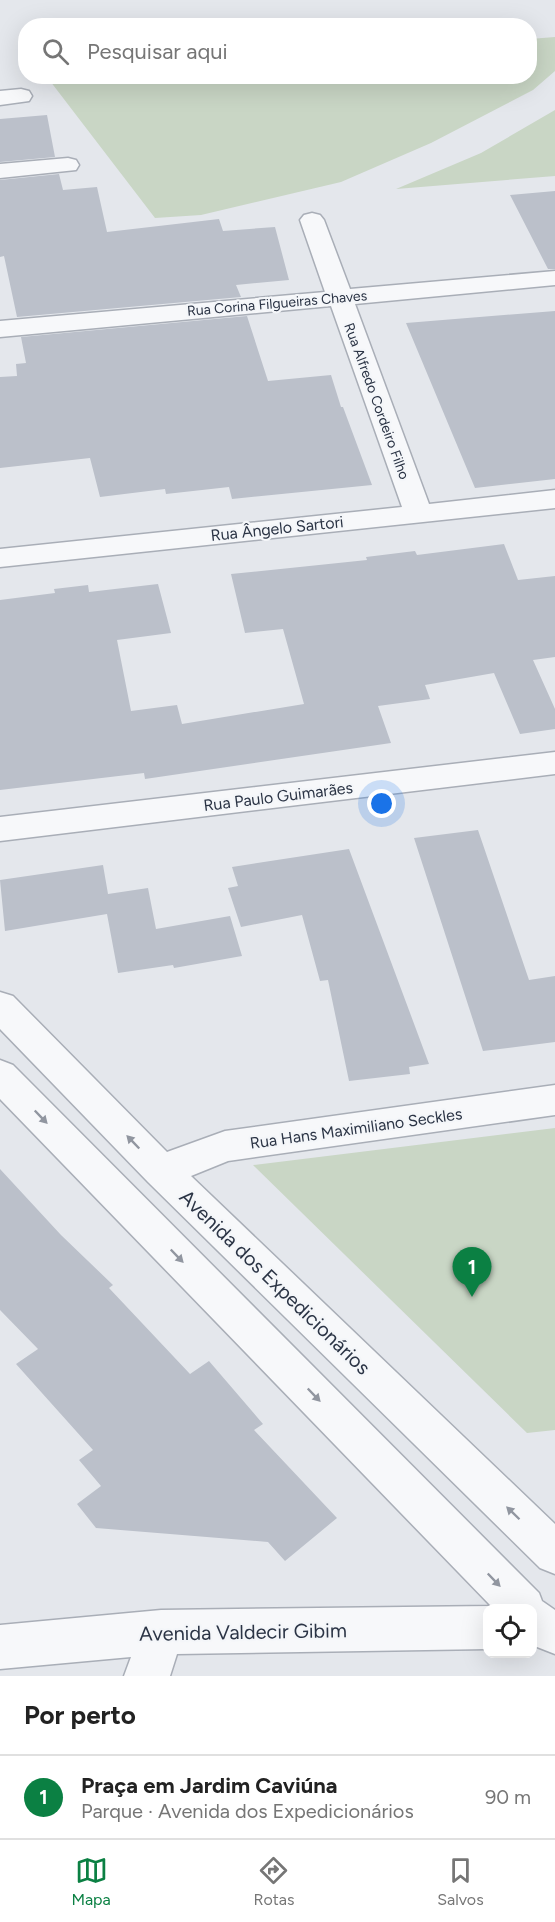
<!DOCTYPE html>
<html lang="pt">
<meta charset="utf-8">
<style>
body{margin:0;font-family:Figtree,sans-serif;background:#f2f2f2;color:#222}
.controls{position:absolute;right:18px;bottom:18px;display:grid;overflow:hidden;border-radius:12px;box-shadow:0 6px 24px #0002}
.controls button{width:54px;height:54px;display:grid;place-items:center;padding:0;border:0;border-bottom:2px solid #e0e0e0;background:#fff;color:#222;font:30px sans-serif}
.you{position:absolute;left:382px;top:804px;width:21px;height:21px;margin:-15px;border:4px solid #fff;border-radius:50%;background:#1a73e8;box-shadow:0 0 0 9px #1a73e833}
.badge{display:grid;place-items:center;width:39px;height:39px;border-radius:50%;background:#0b8043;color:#fff;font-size:20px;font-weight:700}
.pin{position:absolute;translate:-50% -50px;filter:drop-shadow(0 2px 3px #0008)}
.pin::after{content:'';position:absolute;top:32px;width:21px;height:18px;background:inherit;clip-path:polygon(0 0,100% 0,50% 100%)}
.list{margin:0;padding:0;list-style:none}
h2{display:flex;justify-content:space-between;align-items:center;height:78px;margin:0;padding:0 24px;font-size:26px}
h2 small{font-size:20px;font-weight:400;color:#767676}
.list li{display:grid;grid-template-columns:39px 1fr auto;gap:18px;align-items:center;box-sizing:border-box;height:84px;padding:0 24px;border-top:2px solid #e0e0e0}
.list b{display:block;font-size:22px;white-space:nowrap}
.list p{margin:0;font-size:20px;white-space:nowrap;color:#767676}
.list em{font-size:20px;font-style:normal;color:#767676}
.icon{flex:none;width:33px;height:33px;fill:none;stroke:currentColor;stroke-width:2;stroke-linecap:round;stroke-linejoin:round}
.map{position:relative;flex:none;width:555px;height:1676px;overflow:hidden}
.search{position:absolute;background:#fff;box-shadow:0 6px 24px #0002;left:18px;right:18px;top:18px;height:66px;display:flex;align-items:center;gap:15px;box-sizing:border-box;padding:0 21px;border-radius:24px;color:#767676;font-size:22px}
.sheet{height:162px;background:#fff}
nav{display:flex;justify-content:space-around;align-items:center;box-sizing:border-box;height:84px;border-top:2px solid #e0e0e0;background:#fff;font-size:16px;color:#767676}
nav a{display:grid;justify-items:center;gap:3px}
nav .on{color:#0b8043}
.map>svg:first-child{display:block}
</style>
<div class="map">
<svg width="555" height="1676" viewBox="0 0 555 1676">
<rect width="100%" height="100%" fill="#e4e7ec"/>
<path fill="#c9d6c5" d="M555,37v34l-22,19 -102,53 -90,39 -140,33 -46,3 -108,-141 483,-1v-37z
M555,110v66l-159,13 85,-36z
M555,1128v302l-28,3 -274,-268z"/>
<path fill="#bbc0ca" d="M47,115l8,42 -55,5v-43z
M59,174l4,16 34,-3 10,45 112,-13 4,12 52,-4 14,53 -53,5 5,12 -224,20 -13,-61 -4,1v-77z
M555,191v78h-7l-38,-74z
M555,311v168l-80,9 -69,-165z
M247,316l21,65 63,-6 10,32h2l29,78 -140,14 -3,-12 -63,7 -1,-5 -65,8 -10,-39 -90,10v-91l17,-1 -1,-12 10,-1 -5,-26z
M504,544l14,36 37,-4v81l-22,3 22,49v20l-35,5 -26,-61 -69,12 5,14 -52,7 13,37 -246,36 -1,-6 -144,17v-190l55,-7 -1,-4 34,-4 1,7 69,-8 13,49 -54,7 14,71 46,-6 5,19 122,-20 -21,-75 -38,4 -14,-59 136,-14 -1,-3 49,-6 2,4z
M478,830l51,150 26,-4v66l-72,9 -69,-213z
M349,849l80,215 -20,3 1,7 -61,7 -21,-101 -8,1 -18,-66 -61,12 -13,-39 10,-2 -6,-19z
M103,865l5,29 40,-6 8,41 74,-13 12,40 -68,12 -1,-3 -55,8 -11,-59 -102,17 -5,-51z
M0,1169l61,66 52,50 -4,3 81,86 19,-13 54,63 -9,6 83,88 -52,43 -17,-19 -172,-14 -19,-24 24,-18 -22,-26 14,-10 -77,-86 22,-15 -38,-39z"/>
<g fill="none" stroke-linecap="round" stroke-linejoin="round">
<defs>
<path id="minor" d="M21,89l8,2 3,5 -3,5 -29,4v-14z
M68,158l8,2 3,5 -3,5 -76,8v-14z
M312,213l8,2 4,5 26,69 205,-18v14l-200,19 74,200 126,-14v18l-555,59v-18l402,-42 -71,-201 -331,31v-16l325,-29 -25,-72 4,-5z
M555,752v22l-555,67v-24z
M0,992l13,4 154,156 58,-21 330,-46v30l-327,46 -37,15 364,348v50l-15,-6 -392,-386 -148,-153z
M0,1060l13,5 526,528 3,8 13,9v44l-23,-9v-37h-44v41l-311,5 -7,22h-46l7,-19 -131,12v-44l161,-15 330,-4 -491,-507z"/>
</defs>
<use href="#minor" stroke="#a9aeb7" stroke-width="3"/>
<use href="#minor" fill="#f7f8fa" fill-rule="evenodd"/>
</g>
<defs><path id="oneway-solid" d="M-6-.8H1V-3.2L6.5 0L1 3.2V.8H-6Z" transform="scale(1.5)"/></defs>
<g fill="#9196a0">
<use href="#oneway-solid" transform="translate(41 1117) rotate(46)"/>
<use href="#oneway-solid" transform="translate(133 1142) rotate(-134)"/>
<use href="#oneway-solid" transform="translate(177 1256) rotate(46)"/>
<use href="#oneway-solid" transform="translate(314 1395) rotate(46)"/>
<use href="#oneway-solid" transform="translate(513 1513) rotate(-136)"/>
<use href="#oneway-solid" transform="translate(494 1580) rotate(46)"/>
</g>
<g text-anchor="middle" stroke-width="4.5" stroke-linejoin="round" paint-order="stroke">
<g font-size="14" fill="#2b3445" stroke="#f4f6f9">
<text transform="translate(277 303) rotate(-5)" y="5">Rua Corina Filgueiras Chaves</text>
<text transform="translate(377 401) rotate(70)" y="5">Rua Alfredo Cordeiro Filho</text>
</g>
<g font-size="16" fill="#2b3445" stroke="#f4f6f9">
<text transform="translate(277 528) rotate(-6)" y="6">Rua Ângelo Sartori</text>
<text transform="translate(278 796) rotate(-7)" y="6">Rua Paulo Guimarães</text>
<text transform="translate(356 1128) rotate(-8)" y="6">Rua Hans Maximiliano Seckles</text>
</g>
<g font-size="20" fill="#2b3445" stroke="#f4f6f9">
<text transform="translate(275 1282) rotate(44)" y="7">Avenida dos Expedicionários</text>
<text transform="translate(243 1632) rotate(-1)" y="7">Avenida Valdecir Gibim</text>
</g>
</g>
</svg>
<div class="controls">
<button><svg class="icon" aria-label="locate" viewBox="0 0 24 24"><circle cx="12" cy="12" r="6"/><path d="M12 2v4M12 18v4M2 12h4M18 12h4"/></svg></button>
</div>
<div class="you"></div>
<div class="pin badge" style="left:472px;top:1297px">1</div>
<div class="search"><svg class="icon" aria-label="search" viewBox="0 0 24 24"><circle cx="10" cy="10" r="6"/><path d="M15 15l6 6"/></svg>Pesquisar aqui</div>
</div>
<section class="sheet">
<h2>Por perto<small></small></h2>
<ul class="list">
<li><span class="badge">1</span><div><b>Praça em Jardim Caviúna</b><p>Parque · Avenida dos Expedicionários</p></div><em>90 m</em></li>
</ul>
</section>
<nav>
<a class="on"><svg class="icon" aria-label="map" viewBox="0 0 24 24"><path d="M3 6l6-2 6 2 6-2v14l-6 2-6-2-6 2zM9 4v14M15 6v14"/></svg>Mapa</a>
<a><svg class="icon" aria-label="directions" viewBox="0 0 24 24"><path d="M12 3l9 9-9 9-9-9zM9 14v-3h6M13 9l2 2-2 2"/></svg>Rotas</a>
<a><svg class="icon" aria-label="saved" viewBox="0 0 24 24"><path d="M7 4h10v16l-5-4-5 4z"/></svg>Salvos</a>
</nav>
